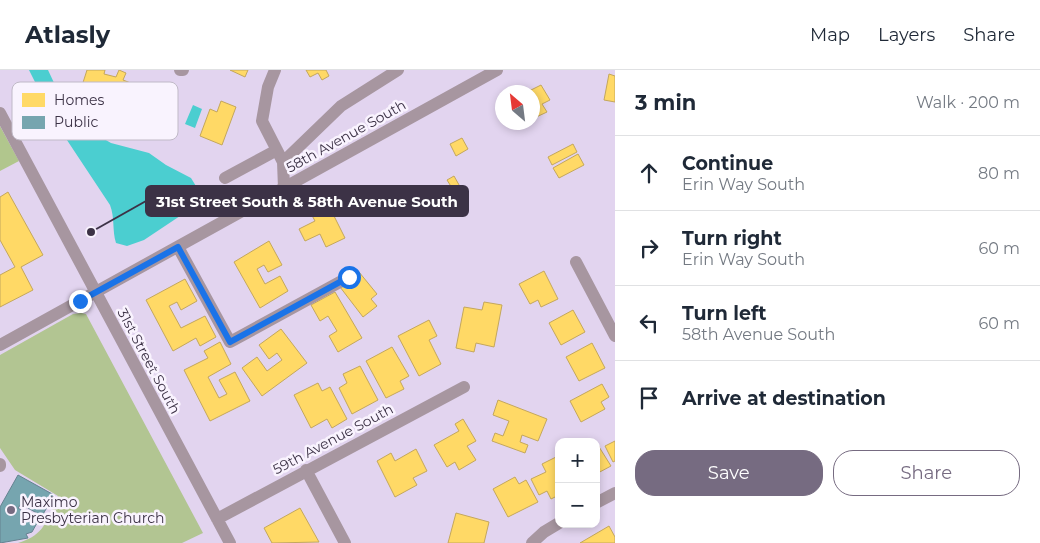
<!DOCTYPE html>
<meta charset="utf-8">
<style>
body{margin:0;font-family:Montserrat,sans-serif;background:#f6f6f7;color:#1f2937}
.controls{position:absolute;right:15px;bottom:15px;display:grid;overflow:hidden;border-radius:10px;box-shadow:0 2px 8px #0003}
.controls button{width:45px;height:45px;display:grid;place-items:center;padding:0;border:0;border-bottom:1px solid #e0e1e3;background:#fff;color:#1f2937;font:25px sans-serif}
.compass{position:absolute;left:495px;top:15px;width:45px;height:45px;border-radius:50%;background:#fff;box-shadow:0 2px 8px #0003;rotate:332deg}
.stop{position:absolute;width:15px;height:15px;margin:-11px;border:4px solid #1a73e8;border-radius:50%;background:#fff}
.stop.end{background:#1a73e8;border-color:#fff;box-shadow:0 1px 5px #0008}
.list{margin:0;padding:0;list-style:none}
h2{display:flex;justify-content:space-between;align-items:center;height:65px;margin:0;padding:0 20px;font-size:21px}
h2 small{font-size:16px;font-weight:400;color:#747a83}
.list li{display:grid;grid-template-columns:32px 1fr auto;gap:15px;align-items:center;box-sizing:border-box;height:75px;padding:0 20px;border-top:1px solid #e0e1e3}
.list b{display:block;font-size:19px;white-space:nowrap}
.list p{margin:0;font-size:16px;white-space:nowrap;color:#747a83}
.list em{font-size:16px;font-style:normal;color:#747a83}
.actions{display:flex;gap:10px;padding:15px 20px}
.actions a{flex:1;padding:11px 0;border:1px solid #766b81;border-radius:20px;text-align:center;font-size:18px;color:#766b81}
.actions .main{background:#766b81;color:#fff}
.icon{flex:none;width:28px;height:28px;fill:none;stroke:currentColor;stroke-width:2;stroke-linecap:round;stroke-linejoin:round}
.map{position:relative;flex:none;width:615px;height:473px;overflow:hidden}
header{display:flex;align-items:center;gap:30px;box-sizing:border-box;height:70px;padding:0 25px;background:#fff;border-bottom:1px solid #e0e1e3}
header strong{font-size:24px}
nav{display:flex;gap:28px;margin-inline-start:auto;font-size:18px}
main{display:flex}
aside{flex:1;background:#fff}
.map>svg:first-child{display:block}
</style>
<header>
<strong>Atlasly</strong>
<nav><a>Map</a><a>Layers</a><a>Share</a></nav>
</header>
<main>
<div class="map">
<svg width="615" height="473" viewBox="0 0 615 473">
<rect width="100%" height="100%" fill="#e2d4ef"/>
<path fill="#b2c592" d="M81,243l5,1 117,219 -21,10h-164c27,-8 29,-23 40,-47l-43,-26 -15,-22v-93l73,-41z"/>
<path fill="#b1c68d" d="M0,56l19,35 -19,10z"/>
<path fill="#4bced0" d="M29,0h19l15,32 22,26 26,15 38,10 17,12 25,13 11,18 -4,8 -54,36 -17,6 -11,-3c-4,-13 -1,-25 -6,-38l-55,-83z
M193,35l9,4 -7,19 -10,-4z"/>
<path fill="#ffd966" stroke="#c4a75c" d="M87,0h18l-1,4 12,3 3,-7 7,3 -3,7 36,14 3,-8 8,3 -3,7 8,3 -8,23 -87,-30z
M230,0h18l-3,7z
M306,0h20l3,6 -7,4 -4,-7 -8,4z
M609,4l6,2v26l-11,-2z
M541,15l9,15 -8,4 5,8 -15,7v-27h-5z
M221,31l15,6 -14,38 -22,-9 10,-27 7,3z
M462,68l6,11 -12,7 -6,-12z
M573,74l4,8 -25,13 -4,-8z
M578,84l6,11 -25,13 -6,-10z
M454,106l13,23 -13,8 -9,-15 7,-4 -5,-8z
M8,122l35,63 -22,12 12,23 -33,17v-32l15,-8 -15,-27v-43z
M326,130l19,38 -19,9 -6,-13 -15,7 -6,-12 16,-8 -7,-13z
M269,171l13,24 -14,7 -4,-7 -7,4 8,15 15,-8 8,15 -28,17 -26,-46z
M544,201l14,28 -17,8 -3,-7 -8,4 -11,-20z
M359,202l18,22 -6,5 6,7 -14,11 -23,-30z
M185,209l12,22 -16,9 -4,-8 -8,4 12,22 24,-12 11,21 -16,9 -4,-8 -23,13 -27,-51z
M335,222l27,46 -24,14 -9,-16 8,-5 -9,-15 -8,5 -9,-16z
M484,232l18,3 -8,42 -18,-4 -2,9 -18,-4 8,-41 18,3z
M573,240l12,22 -24,13 -12,-22z
M429,250l8,16 -8,4 12,24 -22,12 -21,-40z
M281,259l26,34 -45,33 -20,-28 15,-11 10,14 15,-11 -5,-7 -8,6 -10,-14z
M220,272l11,22 -23,13 11,21 8,-4 -8,-14 16,-8 15,29 -40,20 -26,-51 24,-12 -4,-7z
M592,273l13,25 -26,13 -13,-24z
M392,277l17,29 -9,5 4,8 -18,9 -20,-37z
M360,296l18,34 -26,14 -13,-26 8,-5 -4,-9z
M318,313l4,8 8,-4 17,32 -15,9 -5,-9 -16,9 -17,-33z
M602,314l7,13 -8,5 4,7 -24,13 -11,-21z
M498,330l49,19 -9,22 -16,-6 -2,7 8,3 -3,8 -33,-12 3,-8 8,3 6,-15 -16,-6z
M463,349l13,22 -9,5 9,14 -17,10 -4,-8 -8,5 -13,-22 25,-14 -4,-7z
M615,371v20l-2,1 -8,-16z
M596,372l15,24 -15,8z
M416,379l11,22 -14,7 4,7 -22,12 -18,-36 14,-8 4,8z
M556,387l3,5v33l-8,4 -4,-8 -8,4 -8,-16 15,-7 -4,-8z
M515,407l4,7 7,-4 12,22 -30,15 -15,-28z
M300,438l19,34 -47,1 -8,-15z
M456,443l33,9 -5,21h-36z
M609,456l6,11v6h-35z"/>
<path fill="#76a5af" stroke="#658290" d="M18,405l36,20 -12,21 -21,-12 -3,4 6,4 -2,4 15,7 -5,9 -6,2 2,4 -28,5v-36z"/>
<g fill="none" stroke-linecap="round" stroke-linejoin="round">
<path stroke="#a796a0" stroke-width="12" d="M180,0h3
M275,0l-7,17 -6,34 21,41 58,-56 57,-36
M0,43l230,430
M283,92l1,26
M225,108l52,-28
M178,177l52,95 119,-65
M576,192l39,74
M0,275l497,-275
M0,394v2
M306,400l39,73
M596,433l19,-10
M217,449l247,-132
M532,473l12,-11 15,-9"/>
</g>
<g fill="none" stroke-linecap="round" stroke-linejoin="round">
<path stroke="#1a73e8" stroke-width="6" d="M80,231l98,-54 52,95 119,-65"/>
</g>
<circle fill="#766b81" stroke="#f9f3fe" stroke-width="2" cx="11" cy="440" r="5"/>
<g text-anchor="middle" stroke-width="5" stroke-linejoin="round" paint-order="stroke">
<g font-size="14" fill="#3c3246" stroke="#f9f3fe">
<text transform="translate(346 66) rotate(-29)" y="5">58th Avenue South</text>
<text transform="translate(149 291) rotate(62)" y="5">31st Street South</text>
<text transform="translate(333 369) rotate(-28)" y="5">59th Avenue South</text>
</g>
<g font-size="14" fill="#3c3246" stroke="#f9f3fe" text-anchor="start">
<text x="21" y="437">Maximo<tspan x="21" dy="16">Presbyterian Church</tspan></text>
</g>
</g>
<rect x="12" y="12" width="166" height="58" rx="8" fill="#f9f3fe" stroke="#c0b9c7" stroke-width="1"/>
<rect x="22" y="23" width="23" height="14" fill="#ffd966"/>
<rect x="22" y="46" width="23" height="13" fill="#76a5af"/>
<g font-size="14" fill="#3c3246">
<text x="54" y="35">Homes</text>
<text x="54" y="57">Public</text>
</g>
<path fill="none" stroke="#3c3246" stroke-width="2" d="M91 162L146 131"/>
<circle fill="#3c3246" stroke="#f9f3fe" stroke-width="2" cx="91" cy="162" r="5"/>
<rect fill="#3c3246" stroke="#3c3246" stroke-width="2" x="146" y="116" width="322" height="30" rx="5"/>
<g font-size="15" text-anchor="middle" font-weight="bold" fill="#fff">
<text x="307" y="137">31st Street South &amp; 58th Avenue South</text>
</g>
</svg>
<div class="controls">
<button>+</button>
<button>−</button>
</div>
<svg class="compass" viewBox="-18 -18 36 36"><path d="M0-13l5 13h-10z" fill="#e53935"/><path d="M0 13l5-13h-10z" fill="#747a83"/></svg>
<div class="stop" style="left:349px;top:207px"></div>
<div class="stop end" style="left:80px;top:231px"></div>
</div>
<aside>
<h2>3 min<small>Walk · 200 m</small></h2>
<ul class="list">
<li><svg class="icon" aria-label="ahead" viewBox="0 0 24 24"><path d="M12 20V5M6 11l6-6 6 6"/></svg><div><b>Continue</b><p>Erin Way South</p></div><em>80 m</em></li>
<li><svg class="icon" aria-label="right" viewBox="0 0 24 24"><path d="M7 20v-9h11M14 6l5 5-5 5"/></svg><div><b>Turn right</b><p>Erin Way South</p></div><em>60 m</em></li>
<li><svg class="icon" aria-label="left" viewBox="0 0 24 24"><path d="M17 20v-9H6M10 6l-5 5 5 5"/></svg><div><b>Turn left</b><p>58th Avenue South</p></div><em>60 m</em></li>
<li><svg class="icon" aria-label="arrive" viewBox="0 0 24 24"><path d="M6 21V4h12l-3 4 3 4H6"/></svg><div><b>Arrive at destination</b></div></li>
</ul>
<div class="actions"><a class="main">Save</a><a>Share</a></div>
</aside>
</main>
